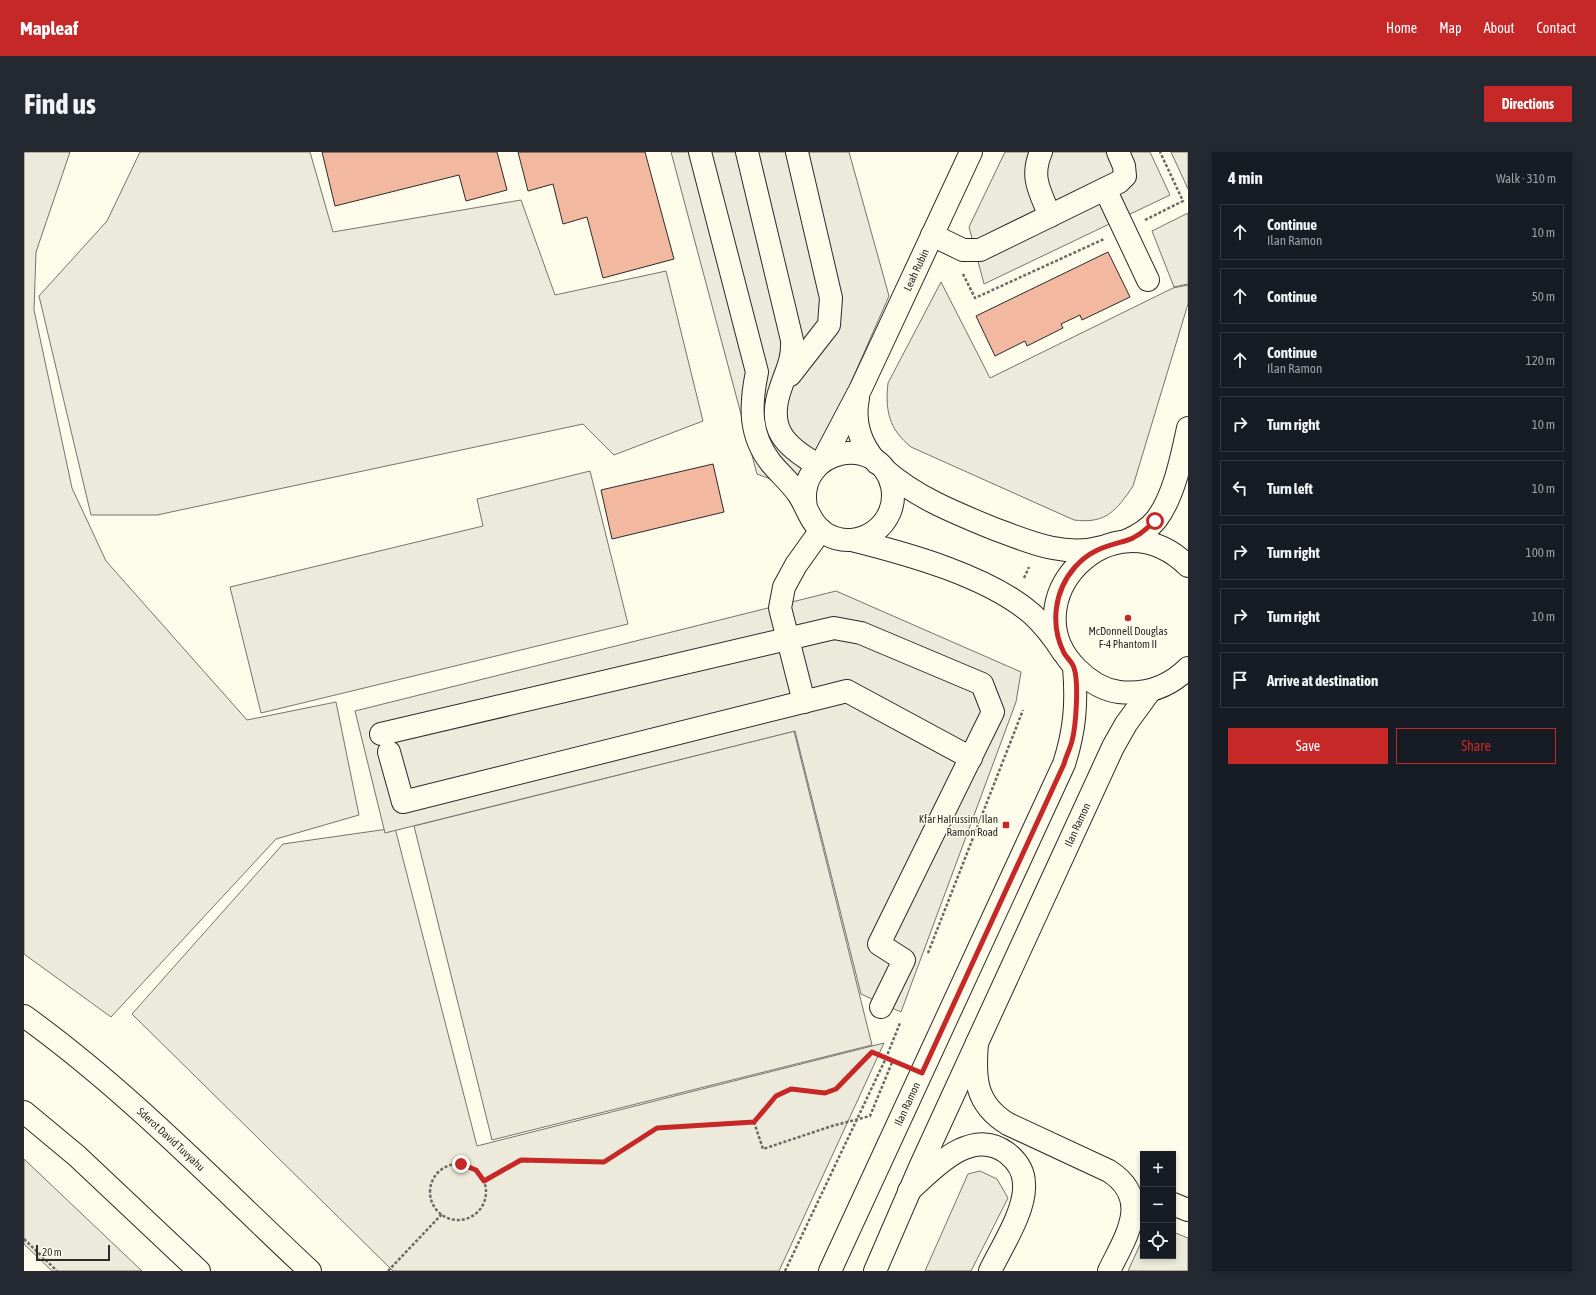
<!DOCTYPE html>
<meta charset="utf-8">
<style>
body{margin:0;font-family:"Asap Condensed",sans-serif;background:#242831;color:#f1f3f6}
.controls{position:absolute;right:12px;bottom:12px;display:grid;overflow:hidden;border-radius:0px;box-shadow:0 2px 6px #0003}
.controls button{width:36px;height:36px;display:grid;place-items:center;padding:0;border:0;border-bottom:1px solid #363941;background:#171b24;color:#f1f3f6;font:20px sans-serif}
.scale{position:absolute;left:12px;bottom:10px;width:74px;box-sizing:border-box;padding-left:4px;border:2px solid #2b2b2b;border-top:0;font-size:11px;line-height:14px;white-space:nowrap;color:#2b2b2b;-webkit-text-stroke:3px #fdfbea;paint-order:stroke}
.stop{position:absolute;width:12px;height:12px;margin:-9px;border:3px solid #c62828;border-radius:50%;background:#fff}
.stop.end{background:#c62828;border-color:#fff;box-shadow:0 1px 4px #0008}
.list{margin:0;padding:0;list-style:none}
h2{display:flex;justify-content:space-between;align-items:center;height:52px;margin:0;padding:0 16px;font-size:17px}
h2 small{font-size:13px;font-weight:400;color:#9ea1a6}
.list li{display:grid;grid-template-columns:26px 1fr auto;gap:12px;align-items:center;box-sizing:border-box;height:56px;margin:0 8px 8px;padding:0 8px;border:1px solid #363941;border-radius:0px}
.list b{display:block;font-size:15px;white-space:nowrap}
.list p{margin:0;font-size:13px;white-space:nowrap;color:#9ea1a6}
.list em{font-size:13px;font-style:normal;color:#9ea1a6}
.actions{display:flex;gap:8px;padding:12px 16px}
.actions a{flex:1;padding:9px 0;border:1px solid #c62828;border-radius:0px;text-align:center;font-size:14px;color:#c62828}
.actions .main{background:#c62828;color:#fff}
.icon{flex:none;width:22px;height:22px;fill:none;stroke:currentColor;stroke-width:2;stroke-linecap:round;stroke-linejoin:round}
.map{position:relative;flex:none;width:1164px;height:1119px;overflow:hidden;border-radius:0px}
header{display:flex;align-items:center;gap:24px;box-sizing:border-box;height:56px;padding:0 20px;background:#c62828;color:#fff}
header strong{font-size:19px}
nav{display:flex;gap:22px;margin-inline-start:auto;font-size:14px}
.intro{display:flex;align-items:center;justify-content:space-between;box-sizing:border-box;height:96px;padding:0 24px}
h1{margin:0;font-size:28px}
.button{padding:10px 18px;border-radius:0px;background:#c62828;color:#fff;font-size:14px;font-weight:700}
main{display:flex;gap:24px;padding:0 24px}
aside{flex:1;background:#171b24;border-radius:0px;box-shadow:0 2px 6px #0003}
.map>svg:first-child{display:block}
</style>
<header>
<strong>Mapleaf</strong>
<nav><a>Home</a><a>Map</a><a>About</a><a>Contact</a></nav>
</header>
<div class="intro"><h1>Find us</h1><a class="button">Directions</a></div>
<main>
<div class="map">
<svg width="1164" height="1119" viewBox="0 0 1164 1119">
<rect width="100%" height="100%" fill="#fdfbea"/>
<path fill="#ecebdb" stroke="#74746e" d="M0,0h46l-34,100 -2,58 38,178 34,73 141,159 89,-18 23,113 -83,24 -165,178 -87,-63z
M116,0h170l23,80 188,-32 34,95 111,-24 37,150 -89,34 -31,-31 -426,91h-66l-52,-219 68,-75z
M1147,0h17v37z
M1164,61v71l-14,3 -22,-56z
M917,130l49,96 183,-90 15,-3v19l-55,182c-17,25 -27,38 -59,34l-163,-73c-22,-18 -26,-36 -23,-64z
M566,319l38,153 -367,89 -31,-126 253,-61 -6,-27z
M770,579l78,314 -380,95 -78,-314z
M371,676l82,318 407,-103 -105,228h-386l-261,-257 151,-170z
M0,1007l118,112h-90l-28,-27z
M956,1019l17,8 11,19 -37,73h-46l43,-97z
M1149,1080l15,6v33h-60l15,-33v18h30z"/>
<path fill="#eceadb" stroke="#74746e" d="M647,0h178l40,144 -86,195 -46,-17z
M981,0h145l20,43 -186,89 -15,-57z
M812,439l185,81 -5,30 -115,310 -40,-18 -66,-263 -410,102 -30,-122z"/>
<path fill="#f2b8a0" stroke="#2b2b2b" d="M298,0h175l10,38 -41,11 -7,-26 -124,31z
M494,0h127l29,107 -71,19 -16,-61 -24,7 -10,-40 -25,7z
M1084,100l22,45 -48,23 -2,-5 -19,9 2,4 -36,18 -2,-5 -30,15 -19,-40z
M689,312l11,48 -112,27 -11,-49z"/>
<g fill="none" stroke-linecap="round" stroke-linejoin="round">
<defs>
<g id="minor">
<path d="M676,0l57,220c-7,34 -8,63 14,91 9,11 20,20 28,32 9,14 12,30 27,39 33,19 74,-10 66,-48 -13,-55 -97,-37 -86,21"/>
<path d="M723,0l45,188c1,20 -5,29 -11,47 -15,41 3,59 37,78"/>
<path d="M1017,0c-11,25 -1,40 9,64"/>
<path d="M1081,37l43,91"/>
<path d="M908,83l31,15h17l139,-68 6,-6 -1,-10 -6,-14"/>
<path d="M766,223l39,-50 2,-27 -34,-146"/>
<path d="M834,246c-5,25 3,47 19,65"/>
<path id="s1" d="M798,310l39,-74 110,-236"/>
<path d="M861,318c31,27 68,42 107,58 35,13 72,30 110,19"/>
<path d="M828,388c56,14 136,36 180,74 12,11 22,24 31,38"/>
<path d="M780,550l-24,-94 4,-21 12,-22 25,-35"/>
<path d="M357,582l453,-106 27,5 121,51 11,28 -114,232 25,16 -23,47"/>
<path d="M365,600l14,50 444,-111 124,67"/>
<path d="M953,891c-3,35 -2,61 31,81l101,47c43,28 17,65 0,100"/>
<path d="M885,1039c25,-23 62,-65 98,-38 10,8 17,18 17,31 2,26 -23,64 -34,87"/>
<path d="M1149,1052l15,6"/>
</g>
<g id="major">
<path d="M1102,389c11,-5 22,-11 30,-21 18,-23 26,-64 32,-92"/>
<path d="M1164,414c-77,-75 -179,37 -111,103 11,11 26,21 42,23 27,3 50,-5 69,-24"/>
<path id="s2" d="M806,1119l234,-507c11,-34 13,-61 10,-97"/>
<path id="s3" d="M851,1119l45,-104 193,-420 13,-23 24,-33"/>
</g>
<g id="highway">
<path id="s4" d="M0,864c103,74 193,168 286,255"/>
<path d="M0,960l53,44 122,115"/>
</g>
</defs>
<use href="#minor" stroke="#2b2b2b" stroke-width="24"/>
<use href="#major" stroke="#2b2b2b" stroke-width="24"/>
<use href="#highway" stroke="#2b2b2b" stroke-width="24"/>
<path stroke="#6a6964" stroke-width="2.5" stroke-dasharray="3 2" stroke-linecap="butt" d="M1121,68l38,-19 -23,-49
M939,122l12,24 129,-59
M1000,426l5,-11
M904,801l95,-243
M730,970l9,27 69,-23 38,-10 23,-56
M406 1040a28 28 0 1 1 56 0a28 28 0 1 1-56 0Z
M460,1029l37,-21 83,2 53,-34 97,-6 22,-26 15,-7 34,4 11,-4 36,-37 29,12
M0,1087l33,32
M364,1119l54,-57
M761,1119l101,-213 14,-35"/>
<use href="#minor" stroke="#fdfbea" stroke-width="22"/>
<use href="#major" stroke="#fdfbea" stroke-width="22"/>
<use href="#highway" stroke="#fdfbea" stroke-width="22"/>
</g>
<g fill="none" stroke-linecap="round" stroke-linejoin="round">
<path stroke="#c62828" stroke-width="5" d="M437,1012l15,6 8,11 37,-21 83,2 53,-34 97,-6 22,-26 15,-7 34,4 11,-4 36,-37 50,21 142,-309c2,-8 6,-15 8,-23 4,-15 7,-59 2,-73 -1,-5 -7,-10 -10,-15 -14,-28 -10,-62 11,-86 15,-17 29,-20 50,-26 12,-3 21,-12 30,-20"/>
</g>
<g fill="#c62828" stroke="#fdfbea" stroke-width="1.5">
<circle cx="1104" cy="466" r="4"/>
<rect x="978" y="669" width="8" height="8" rx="2"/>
</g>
<g text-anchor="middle" stroke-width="3" stroke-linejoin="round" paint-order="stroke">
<g font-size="11" fill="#2b2b2b" stroke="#fdfbea">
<text dy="4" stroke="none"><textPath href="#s1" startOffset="214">Leah Rubin</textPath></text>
<text dy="4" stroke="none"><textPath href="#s3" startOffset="490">Ilan Ramon</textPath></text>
<text dy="4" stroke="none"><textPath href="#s2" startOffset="184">Ilan Ramon</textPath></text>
<text dy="4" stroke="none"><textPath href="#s4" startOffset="192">Sderot David Tuvyahu</textPath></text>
</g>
<g font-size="11" fill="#2b2b2b" stroke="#fdfbea">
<text x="1104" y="483">McDonnell Douglas<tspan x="1104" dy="13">F-4 Phantom II</tspan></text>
<text x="974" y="671" text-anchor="end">Kfar HaIrussim/Ilan<tspan x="974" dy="13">Ramon Road</tspan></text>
</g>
</g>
</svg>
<div class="controls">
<button>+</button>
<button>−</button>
<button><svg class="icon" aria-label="locate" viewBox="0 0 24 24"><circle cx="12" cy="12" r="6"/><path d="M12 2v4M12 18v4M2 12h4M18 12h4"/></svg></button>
</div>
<div class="scale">20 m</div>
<div class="stop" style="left:1131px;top:369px"></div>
<div class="stop end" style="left:437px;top:1012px"></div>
</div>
<aside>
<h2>4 min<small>Walk · 310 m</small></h2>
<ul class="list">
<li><svg class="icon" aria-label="ahead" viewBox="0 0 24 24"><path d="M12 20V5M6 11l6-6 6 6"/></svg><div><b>Continue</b><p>Ilan Ramon</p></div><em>10 m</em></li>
<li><svg class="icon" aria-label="ahead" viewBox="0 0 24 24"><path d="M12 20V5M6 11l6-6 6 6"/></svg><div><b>Continue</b></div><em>50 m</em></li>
<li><svg class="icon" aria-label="ahead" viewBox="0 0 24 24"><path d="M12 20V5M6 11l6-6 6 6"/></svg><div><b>Continue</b><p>Ilan Ramon</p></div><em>120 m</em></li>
<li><svg class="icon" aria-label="right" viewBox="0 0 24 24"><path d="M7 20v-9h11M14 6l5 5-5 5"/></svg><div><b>Turn right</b></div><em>10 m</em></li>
<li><svg class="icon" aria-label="left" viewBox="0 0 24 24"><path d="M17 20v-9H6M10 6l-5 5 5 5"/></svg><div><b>Turn left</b></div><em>10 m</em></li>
<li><svg class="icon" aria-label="right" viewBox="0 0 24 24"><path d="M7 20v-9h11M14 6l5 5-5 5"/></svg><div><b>Turn right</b></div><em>100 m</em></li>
<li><svg class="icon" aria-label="right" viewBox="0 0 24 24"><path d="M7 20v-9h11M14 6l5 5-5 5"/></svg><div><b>Turn right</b></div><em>10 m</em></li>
<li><svg class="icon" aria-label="arrive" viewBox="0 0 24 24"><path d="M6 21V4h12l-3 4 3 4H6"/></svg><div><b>Arrive at destination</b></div></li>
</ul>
<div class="actions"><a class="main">Save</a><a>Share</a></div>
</aside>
</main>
